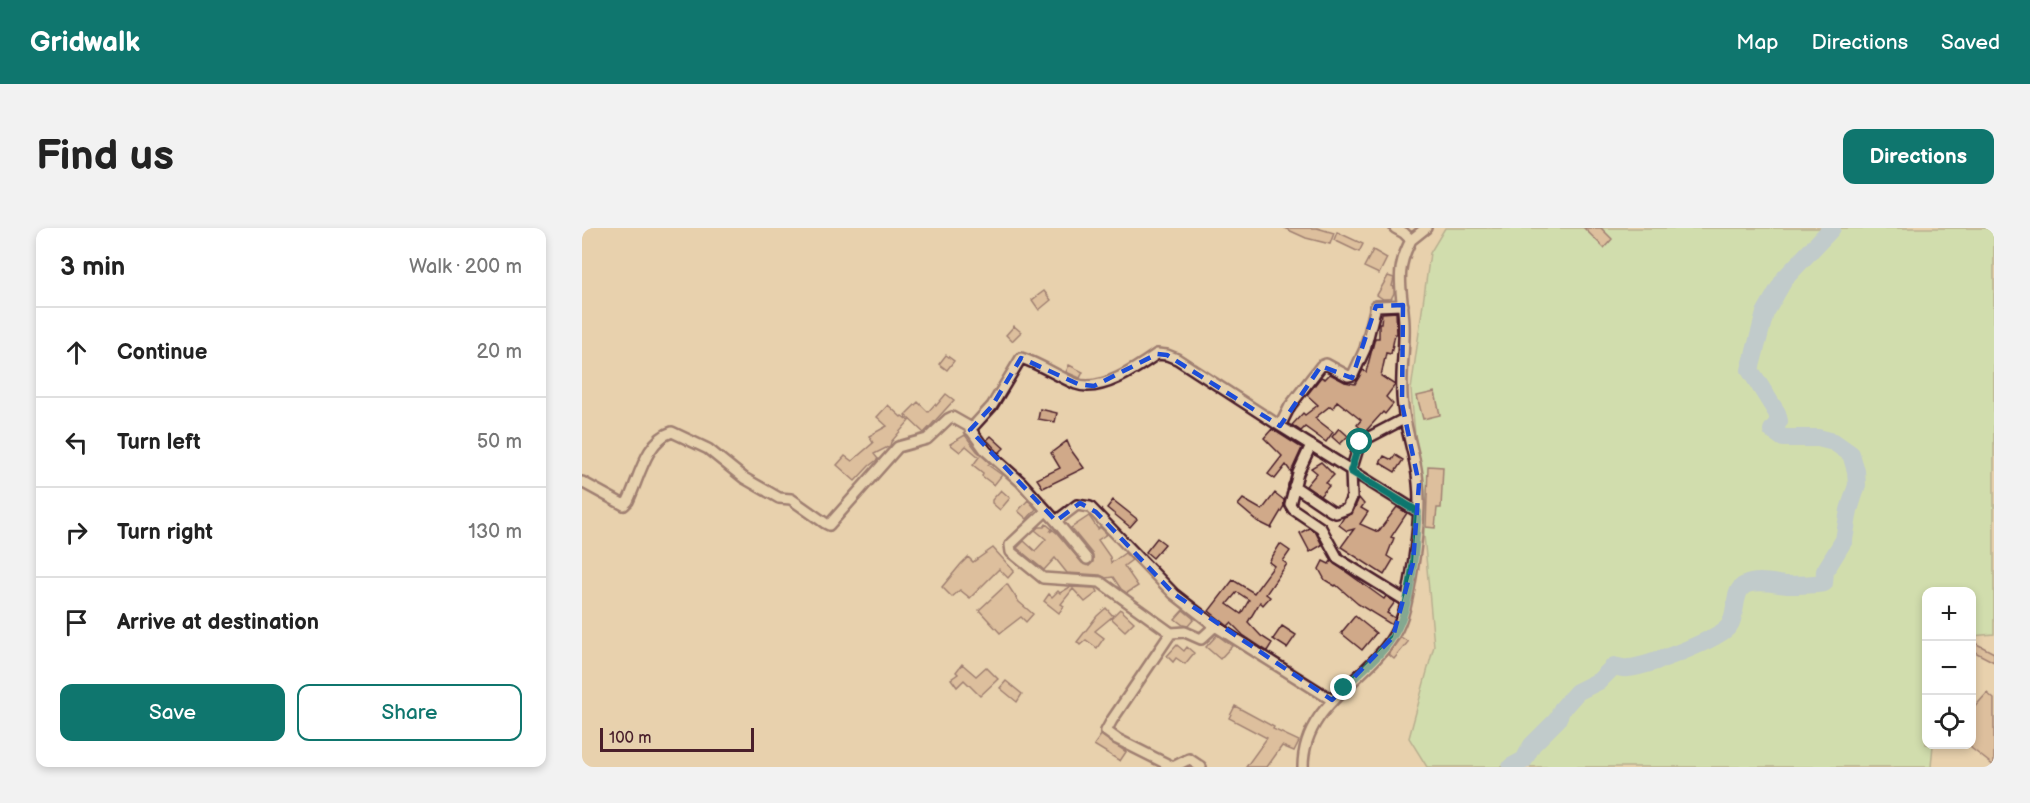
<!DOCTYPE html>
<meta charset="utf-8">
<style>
body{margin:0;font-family:"Balsamiq Sans",sans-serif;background:#f2f2f2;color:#222}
.controls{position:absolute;right:18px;bottom:18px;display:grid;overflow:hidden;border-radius:12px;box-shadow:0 3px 9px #0003}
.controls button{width:54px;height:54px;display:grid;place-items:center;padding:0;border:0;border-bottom:2px solid #e0e0e0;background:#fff;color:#222;font:30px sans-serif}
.scale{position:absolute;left:18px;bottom:15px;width:154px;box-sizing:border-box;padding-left:6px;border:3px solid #4a1f2b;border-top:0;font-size:16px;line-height:21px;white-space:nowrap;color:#4a1f2b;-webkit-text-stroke:4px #e6d2b0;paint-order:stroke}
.stop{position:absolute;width:18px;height:18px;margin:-14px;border:4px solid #0f766e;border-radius:50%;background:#fff}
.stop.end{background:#0f766e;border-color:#fff;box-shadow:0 2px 6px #0008}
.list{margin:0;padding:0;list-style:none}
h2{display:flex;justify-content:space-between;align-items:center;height:78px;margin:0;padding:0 24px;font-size:26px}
h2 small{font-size:20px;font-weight:400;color:#767676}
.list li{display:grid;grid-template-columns:39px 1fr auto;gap:18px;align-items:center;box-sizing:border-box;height:90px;padding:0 24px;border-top:2px solid #e0e0e0}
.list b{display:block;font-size:22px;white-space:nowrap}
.list em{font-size:20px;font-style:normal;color:#767676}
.actions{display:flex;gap:12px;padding:18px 24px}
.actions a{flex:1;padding:14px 0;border:2px solid #0f766e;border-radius:12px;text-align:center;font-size:21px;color:#0f766e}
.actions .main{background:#0f766e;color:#fff}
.icon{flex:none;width:33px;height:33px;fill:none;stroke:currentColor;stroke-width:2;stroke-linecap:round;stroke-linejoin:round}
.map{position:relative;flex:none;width:1412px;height:539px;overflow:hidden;border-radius:12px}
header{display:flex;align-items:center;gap:36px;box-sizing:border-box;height:84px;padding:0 30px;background:#0f766e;color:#fff}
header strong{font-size:28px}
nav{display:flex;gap:33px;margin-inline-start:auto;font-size:21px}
.intro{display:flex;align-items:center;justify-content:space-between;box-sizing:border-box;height:144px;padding:0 36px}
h1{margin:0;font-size:42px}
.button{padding:15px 27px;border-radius:12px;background:#0f766e;color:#fff;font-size:21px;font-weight:700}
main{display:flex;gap:36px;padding:0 36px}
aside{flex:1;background:#fff;border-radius:12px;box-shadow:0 3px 9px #0003}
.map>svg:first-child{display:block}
</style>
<header>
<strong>Gridwalk</strong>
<nav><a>Map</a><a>Directions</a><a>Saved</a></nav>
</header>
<div class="intro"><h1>Find us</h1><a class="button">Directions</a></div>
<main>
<aside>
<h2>3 min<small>Walk · 200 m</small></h2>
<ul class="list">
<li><svg class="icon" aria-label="ahead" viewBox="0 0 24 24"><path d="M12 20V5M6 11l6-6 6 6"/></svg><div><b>Continue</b></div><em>20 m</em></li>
<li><svg class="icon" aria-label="left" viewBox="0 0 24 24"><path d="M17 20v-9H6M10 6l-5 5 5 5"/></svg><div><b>Turn left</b></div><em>50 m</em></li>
<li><svg class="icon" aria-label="right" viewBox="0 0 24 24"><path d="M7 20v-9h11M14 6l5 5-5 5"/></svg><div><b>Turn right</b></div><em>130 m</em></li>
<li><svg class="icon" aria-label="arrive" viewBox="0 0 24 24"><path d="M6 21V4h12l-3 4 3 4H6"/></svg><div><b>Arrive at destination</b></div></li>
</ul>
<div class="actions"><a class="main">Save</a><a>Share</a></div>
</aside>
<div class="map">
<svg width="1412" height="539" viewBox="0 0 1412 539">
<rect width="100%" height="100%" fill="#e8d1ad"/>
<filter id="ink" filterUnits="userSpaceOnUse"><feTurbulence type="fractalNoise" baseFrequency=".0167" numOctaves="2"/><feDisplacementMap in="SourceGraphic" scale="12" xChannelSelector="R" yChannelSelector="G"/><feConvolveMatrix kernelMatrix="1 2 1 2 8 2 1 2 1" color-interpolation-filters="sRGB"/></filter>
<g filter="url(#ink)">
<path fill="#b7ebad" stroke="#80856c" stroke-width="1.5" d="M863,0h549v406l-22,2v-44h-46v152l7,1 -2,22h-504l-18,-29 25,-92 -23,-256 19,-137z"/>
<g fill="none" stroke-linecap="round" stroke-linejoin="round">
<path stroke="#93c3ef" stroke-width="18" d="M929,539l13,-7 8,-15 25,-25 5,-11 15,-17 22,-11 15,-15c5,1 10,3 14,2 18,-1 92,-29 101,-42 9,-13 3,-35 16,-41 12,-6 30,-1 42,0 13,0 24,0 37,-2l1,-12 19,-31 5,-30 8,-25 -1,-14 -5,-17 -17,-12 -16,-4h-35l-11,-8 7,-9 -2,-8 -27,-43 15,-57 20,-35 47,-50"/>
</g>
<path fill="#d0a989" stroke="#4a1f2b" stroke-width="1.5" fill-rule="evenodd" d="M702,0h33l17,5 -4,11 -24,-6z
M1002,0h17l11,11 -8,9z
M755,4l26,12 -4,8 -25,-12z
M791,22l14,8 -8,16 -15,-7z
M806,48l6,2 -2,8 2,1v6l-3,6h-8l-6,-4z
M462,63l7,9 -12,10 -7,-10z
M814,84l1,22h-2l-4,20 -5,-1 -5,23 14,9 -9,12 7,7 -8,10 -2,-2 -18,20 -8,-7 4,-5 -24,-19 -4,7 -3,-2 -15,12 18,14 -7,10 -21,-15 -4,4 -9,-6 11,-12 2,2 13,-10 -11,-10 14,-18 4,2 5,-5 15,8 10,2 8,-14 3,2 9,-34h4v-15h2l1,-10z
M432,98l7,6 -9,9 -6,-6z
M364,127l8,6 -7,9 -8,-6z
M487,137l14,7 -3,6 -14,-6z
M853,164l5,23 -17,4 -6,-23z
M364,166l8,6 -30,33 -19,-18 13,-13 10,10 7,-8 1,2z
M306,177l13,12 1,-1 7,5 -18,21 -1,4 -16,8 4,5 -9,7 -14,15 -18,-16 8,-9 7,5 21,-18 -4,-7 18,-10 -10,-9z
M458,181l17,4 -2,9 -17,-3z
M757,200l9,8 -8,8 -8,-7z
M690,201l30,19 -11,24 -5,-7 -11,14 -7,-5 14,-18 -18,-18z
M383,207l12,16 13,12 -2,2 14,10 -8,10 -12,-9 1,-3 -10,-8 6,-8 -13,-11 -6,6 -10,-8z
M409,208l13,12 -5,5 -12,-13z
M485,213l4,9 13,18 -41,20 -6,-9 23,-11 -9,-15z
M813,227l8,5 -8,12 -15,-9 4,-7 8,4z
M739,234l13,13 -8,8 3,3 -9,10 -14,-10 11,-13 -6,-5z
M846,238l15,1 -2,41h-4l-2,20 -9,-1z
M419,262l9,8 -10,12 -8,-7v-3z
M693,265l9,7v6l-13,22 -14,-7 -19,-16 5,-6 19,11z
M777,270l5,6 -3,4 7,4 -8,12 18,8 19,-25 10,6 -16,24 3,1 -7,18 6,4 -9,15 -43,-28 13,-18 -7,2 -8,-6 5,-8 8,-3z
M446,272l8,9 -9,10 -9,-8z
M531,272l24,19 -7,8 -23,-19z
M507,288l9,13 2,-2 7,7 -9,6 12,17 1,6 14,-10 7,7 -8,6 14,20 -11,7 -6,-4 -8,-12 -7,1 -6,-3 -33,-2 -12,-15 -11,12 -27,-22 7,-7 11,10 11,-12 -11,-9 3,-3h6l2,-3 6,5 -2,3 3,-2 4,3 25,30 7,3 4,-4v-7l-22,-27z
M727,300l7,5 6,12 -12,7 -10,-19z
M575,310l8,6 -12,14 -7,-6z
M698,316l10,7 -7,10 4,3 -21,30 4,3 -7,8 -3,-3 -12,20 13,14 11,7 -5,8 -24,-16 -12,-12 -3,3 -19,-15 24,-31 21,13 20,-27 -5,-4zM655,364l12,8 -8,14 -14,-10z
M411,320l21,23 -6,7 -9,-9 -29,29 -10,-8 -8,7 -10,-10 19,-23 7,-7 5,5z
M741,333l6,3 2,-3 53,38 2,-3 9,6 -8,11 8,5 -3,7 -34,-21 -22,-19 -1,1 -10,-6 -6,-11z
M425,356l12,18 14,12 -7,8 -5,-5 -21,16 -21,-23z
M488,359l26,1 2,4 -13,10 -12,-13 -12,15 3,2 -5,7 -15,-12 5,-7 3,3 6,-6 2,2z
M524,380l7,8 -18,15 9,7 -7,10 -11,-8 -6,5 -3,-3 20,-26z
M538,381l14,13 -9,9 -14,-13z
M601,382l11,9 -6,7 -5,-1 -8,-6z
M773,388l21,17 -14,17 -21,-17z
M700,398l14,9 -9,13 -14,-9z
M635,407l15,11 -12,13 -14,-12z
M819,409l7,5 -14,17 -6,-5z
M1389,413l23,12v9l-23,-12z
M595,417l7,6 3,-4 7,6 -9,11 -9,-6 -3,4 -6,-6z
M380,436l14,12 10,-9 12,12 -18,17 -16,-16 -7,7 -6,-8 7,-5 -2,-2z
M424,453l16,13 -5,8 -17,-14z
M1405,465l7,6v67l-23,-18v-37z
M653,478l39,21 -1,2 26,12 -5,10 -12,-5 -15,21h-21l21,-29 -38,-20z
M519,507l25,17 -6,9 -26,-16z"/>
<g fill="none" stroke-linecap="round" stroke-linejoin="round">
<defs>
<path id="minor" d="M829,12l15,-12
M821,77l-27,1 -11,43 -12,26 -5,1 -22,-12 -5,2 -31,40 -10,20 138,86
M388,202l22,-24 29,-48c19,6 36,18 55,26 25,9 61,-16 81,-30l10,1 10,4 103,67
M729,217l-13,28 -8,31 3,5 28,19 17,31 68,42
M0,254l42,23 4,-4c11,-22 18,-61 44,-69l36,17 36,29 35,20 12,1 34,24 4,2 69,-78 29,-8 21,-20 4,-2 16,9 18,25 35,31 35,39 21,-16 13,2 84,87 41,32 117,74
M712,258l37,25 5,2 11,-4 5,-12 -1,-26 9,-29 44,-23
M464,283l-36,34 1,7 32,26 57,4 71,51 14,-1 16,7 14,-13
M474,293l31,38
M589,405l-59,87 -6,11 11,8 56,28 16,-8 12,8
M721,539c0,-63 63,-85 91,-132 12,-20 15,-47 19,-70 4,-26 8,-56 5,-82 -2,-26 -12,-50 -15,-76 -4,-27 2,-55 1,-82 -1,-35 -11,-51 7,-85l-7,-7 -9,-5"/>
</defs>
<use href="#minor" stroke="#4a1f2b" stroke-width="14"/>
<use href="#minor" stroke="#e6d2b0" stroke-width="9"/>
</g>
</g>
<g fill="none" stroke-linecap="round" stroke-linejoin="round" filter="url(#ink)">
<path stroke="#0f766e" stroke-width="8" d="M762,460c16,-16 36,-31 48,-50 22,-33 22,-88 26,-126l-67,-41 9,-29"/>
</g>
<path d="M0 0H1412V539H0ZM821,77l-1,99 17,80 -6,79 -20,74 -61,63 -158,-106 -78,-82 -16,-9 -24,18 -86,-91 22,-24 29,-48 57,26 16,2 63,-32 10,1 113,71 41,-60 31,12 24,-72z" fill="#e8d1ad" fill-opacity=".55" fill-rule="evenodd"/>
<path fill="none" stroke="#1d4ed8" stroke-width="4.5" stroke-dasharray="12 8" stroke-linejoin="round" d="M821,77l-1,99 17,80 -6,79 -20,74 -61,63 -158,-106 -78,-82 -16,-9 -24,18 -86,-91 22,-24 29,-48 57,26 16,2 63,-32 10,1 113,71 41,-60 31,12 24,-72z"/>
</svg>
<div class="controls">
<button>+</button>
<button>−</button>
<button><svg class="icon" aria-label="locate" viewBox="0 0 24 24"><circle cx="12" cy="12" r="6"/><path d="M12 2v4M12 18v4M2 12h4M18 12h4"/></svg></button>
</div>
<div class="scale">100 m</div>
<div class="stop" style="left:778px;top:214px"></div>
<div class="stop end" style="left:762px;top:460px"></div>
</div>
</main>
